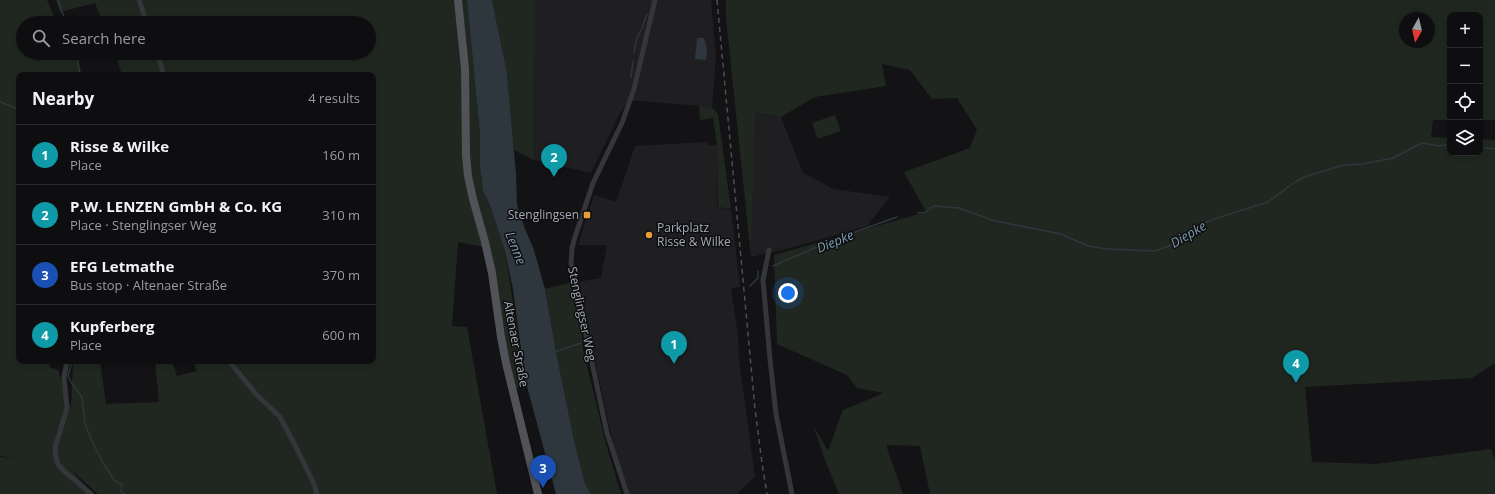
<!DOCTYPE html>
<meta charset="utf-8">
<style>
body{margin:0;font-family:"Open Sans",sans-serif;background:#1c1c1e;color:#f1f3f6}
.controls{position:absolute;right:12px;top:12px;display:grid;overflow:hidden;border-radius:8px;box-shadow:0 2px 6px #0003}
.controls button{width:36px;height:36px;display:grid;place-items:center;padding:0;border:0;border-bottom:1px solid #2e2e30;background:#0e0e10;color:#f1f3f6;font:20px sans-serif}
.compass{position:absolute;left:1399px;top:12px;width:36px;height:36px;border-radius:50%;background:#0e0e10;box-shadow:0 2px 6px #0003;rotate:188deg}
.you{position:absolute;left:788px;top:293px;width:14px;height:14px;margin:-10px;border:3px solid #fff;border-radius:50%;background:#1a73e8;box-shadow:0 0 0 6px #1a73e833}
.badge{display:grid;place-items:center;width:26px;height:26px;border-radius:50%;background:#e89d38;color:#fff;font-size:13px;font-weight:700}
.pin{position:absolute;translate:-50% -33px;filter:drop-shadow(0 1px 2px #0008)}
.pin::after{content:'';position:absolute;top:21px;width:14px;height:12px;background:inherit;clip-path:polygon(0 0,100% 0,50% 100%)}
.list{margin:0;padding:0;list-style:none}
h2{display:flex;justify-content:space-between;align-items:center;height:52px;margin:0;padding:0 16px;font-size:17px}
h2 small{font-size:13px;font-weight:400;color:#9b9c9f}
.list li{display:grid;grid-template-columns:26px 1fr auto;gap:12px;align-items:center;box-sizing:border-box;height:60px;padding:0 16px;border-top:1px solid #2e2e30}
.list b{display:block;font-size:15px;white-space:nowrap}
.list p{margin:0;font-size:13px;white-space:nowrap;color:#9b9c9f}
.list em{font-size:13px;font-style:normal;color:#9b9c9f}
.icon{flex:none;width:22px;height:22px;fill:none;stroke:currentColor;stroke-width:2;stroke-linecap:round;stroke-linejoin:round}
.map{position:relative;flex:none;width:1495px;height:494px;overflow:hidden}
.search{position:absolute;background:#0e0e10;box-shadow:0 2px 6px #0003;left:16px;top:16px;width:360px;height:44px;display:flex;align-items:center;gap:10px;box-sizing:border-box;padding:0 14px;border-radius:22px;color:#9b9c9f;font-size:15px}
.panel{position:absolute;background:#0e0e10;box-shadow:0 2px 6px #0003;left:16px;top:72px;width:360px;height:292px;border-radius:8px}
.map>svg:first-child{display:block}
</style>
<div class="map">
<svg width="1495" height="494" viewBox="0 0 1495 494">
<rect width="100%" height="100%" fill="#131315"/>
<path fill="#1f1f22" d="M535,0h176l5,57 -4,50 -84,-7 -9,15 -28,58 -57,-13z
M754,113l27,4 22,56 31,16 56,8 -23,29 -77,22 -39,9z
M707,142l1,3h9v62l14,3 9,77 -9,1 7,46 1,25 16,118 -19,17h-109l-6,-16 -44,-196 24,-4 6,-33h-29l16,-50 22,7 19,-56z"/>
<path fill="#202720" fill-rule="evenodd" d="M0,0h47l10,23h-34v30h52l7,22h-63v286h34l-4,6 9,3 13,38 2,-47h27l6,43 53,-2 -4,-41h17l5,15 20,-5 -4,-10h180v-286h-251l-7,-22h254v-30h-221l-8,-23h327l13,135v32l3,24 7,14 15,46 20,128 -9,12 -8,-34 -18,-109 -32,-6 -6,84 15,1 30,167h-46l-1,-9 1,9h-353l-30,-27 25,27h-93v-37l15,1 -15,-2z
M56,0h82l8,23h-43l-8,-20 -35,9z
M492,0h43l-1,160 -20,-10 -7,-77z
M726,0h769v120h-15v-105h-30v105h-17l-2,17 19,1v15h30v-14l15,1v223l-23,15 -167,9 7,75 64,2 115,-15 4,13v32h-565l-10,-48 -34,-1 17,49h-64l-14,-34 -12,-35 15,26 15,-41 41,-17 -27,-5 -10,-13 -70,-31 -3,-89 152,-43 -22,-40 66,-24 7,-18 -20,-32 -25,1 -22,-29 -28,-6 4,22 -71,11 -34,20 -26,-4 -4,144 -25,-239zM1405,18h24v24h-24z
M699,106l13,1 6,7 13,95 -13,-2 -1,-62 -4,-27 -13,2z
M835,115l6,16 -23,8 -6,-16z
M577,281l6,68 23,95 15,50h-30l-6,-10 -11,-44 -18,-88 -11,-63z"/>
<path fill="#2d373d" d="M467,0h25l15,73 9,101 1,31 8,24 8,18 12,42 11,63 18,88 11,44 6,10h-35l-31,-115 -12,-90 -8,-38 -15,-46 -7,-14 -3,-24v-32z
M697,38h7l3,11 -1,11 -11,-1z"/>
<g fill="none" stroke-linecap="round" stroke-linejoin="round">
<path stroke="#2d373d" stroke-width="1.5" d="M58,0l8,23
M642,28l5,-14
M77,53l3,22
M634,53l2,-12 5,-11
M631,78l2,-17
M0,102l19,7
M1480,147l15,2
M918,213l8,-1 8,-6 25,2 36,13 66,13 27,12 19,3 48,2 22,-8 5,-8 29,-15 57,-18 27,-20 12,-6 37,-11 19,-1 30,-6 29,-15 17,3 11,-2
M773,266l62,-27 62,-22
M750,286l8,-8v-7
M555,352c9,-4 17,-5 26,-9
M72,361l-4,15 3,6 11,15 3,27 6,15 11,22 12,19 8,5 -1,6 3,3"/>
<path stroke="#34363a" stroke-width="5" d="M139,0l8,23
M157,53l7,22
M769,250l-6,30 7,79 6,55 16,80
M67,361l-3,16 3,31 -12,40 1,10 2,6 6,7 27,23
M229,361l27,33 24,23 14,26 20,41 3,10
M627,494l-20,-61 -36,-169 1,-16 3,-11 18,-54 29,-60 12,-34 21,-89"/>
<path stroke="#515358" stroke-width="8" d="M458,0l7,68 1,87 2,21 5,23 12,43 7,31 9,64 5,26 32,131"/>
<path stroke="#4c4e52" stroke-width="1.5" stroke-dasharray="5 4" stroke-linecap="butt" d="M717,0l38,409 7,54 5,31"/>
</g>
<g fill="#e89d38" stroke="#0e0e10" stroke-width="1.5">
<rect x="583" y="211" width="8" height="8" rx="2"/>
<circle cx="649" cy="235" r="4"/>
</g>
<g text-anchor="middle" stroke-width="3" stroke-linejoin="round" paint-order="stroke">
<g font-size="12" fill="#a5abb5" stroke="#0e0e10" text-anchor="end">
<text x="579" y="219">Stenglingsen</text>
<text x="657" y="232" text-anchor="start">Parkplatz<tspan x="657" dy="14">Risse &amp; Wilke</tspan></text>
</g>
<g font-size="12" fill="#a5abb5" stroke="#0e0e10">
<text transform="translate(582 314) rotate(78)" y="4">Stenglingser Weg</text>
<text transform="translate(516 344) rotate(79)" y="4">Altenaer Straße</text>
</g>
<g font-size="13" font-style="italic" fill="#7e9cae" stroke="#0e0e10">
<text transform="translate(1188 234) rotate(-31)" y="5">Diepke</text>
<text transform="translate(835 241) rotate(-22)" y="5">Diepke</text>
<text transform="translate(516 248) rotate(68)" y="5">Lenne</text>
</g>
</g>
</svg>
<div class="controls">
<button>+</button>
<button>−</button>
<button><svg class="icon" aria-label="locate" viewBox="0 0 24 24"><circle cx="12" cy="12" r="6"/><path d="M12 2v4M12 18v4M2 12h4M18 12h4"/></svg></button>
<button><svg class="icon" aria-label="layers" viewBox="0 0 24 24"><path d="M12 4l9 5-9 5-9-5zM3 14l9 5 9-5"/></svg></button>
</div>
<svg class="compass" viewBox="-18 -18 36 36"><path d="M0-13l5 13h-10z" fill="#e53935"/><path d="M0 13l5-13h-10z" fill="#9b9c9f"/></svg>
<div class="you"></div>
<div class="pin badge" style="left:674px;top:364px;background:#0f9aa8">1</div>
<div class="pin badge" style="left:554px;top:177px;background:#0f9aa8">2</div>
<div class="pin badge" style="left:543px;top:488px;background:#1a4fb4">3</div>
<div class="pin badge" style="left:1296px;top:383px;background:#0f9aa8">4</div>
<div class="search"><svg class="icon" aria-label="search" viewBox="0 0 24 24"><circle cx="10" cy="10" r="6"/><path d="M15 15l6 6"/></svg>Search here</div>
<section class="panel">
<h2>Nearby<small>4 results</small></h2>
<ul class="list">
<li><span class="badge" style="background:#0f9aa8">1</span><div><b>Risse &amp; Wilke</b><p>Place</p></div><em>160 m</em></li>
<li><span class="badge" style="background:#0f9aa8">2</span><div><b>P.W. LENZEN GmbH &amp; Co. KG</b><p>Place · Stenglingser Weg</p></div><em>310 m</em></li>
<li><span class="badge" style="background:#1a4fb4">3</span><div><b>EFG Letmathe</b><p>Bus stop · Altenaer Straße</p></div><em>370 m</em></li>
<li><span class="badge" style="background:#0f9aa8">4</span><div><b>Kupferberg</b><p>Place</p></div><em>600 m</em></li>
</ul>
</section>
</div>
